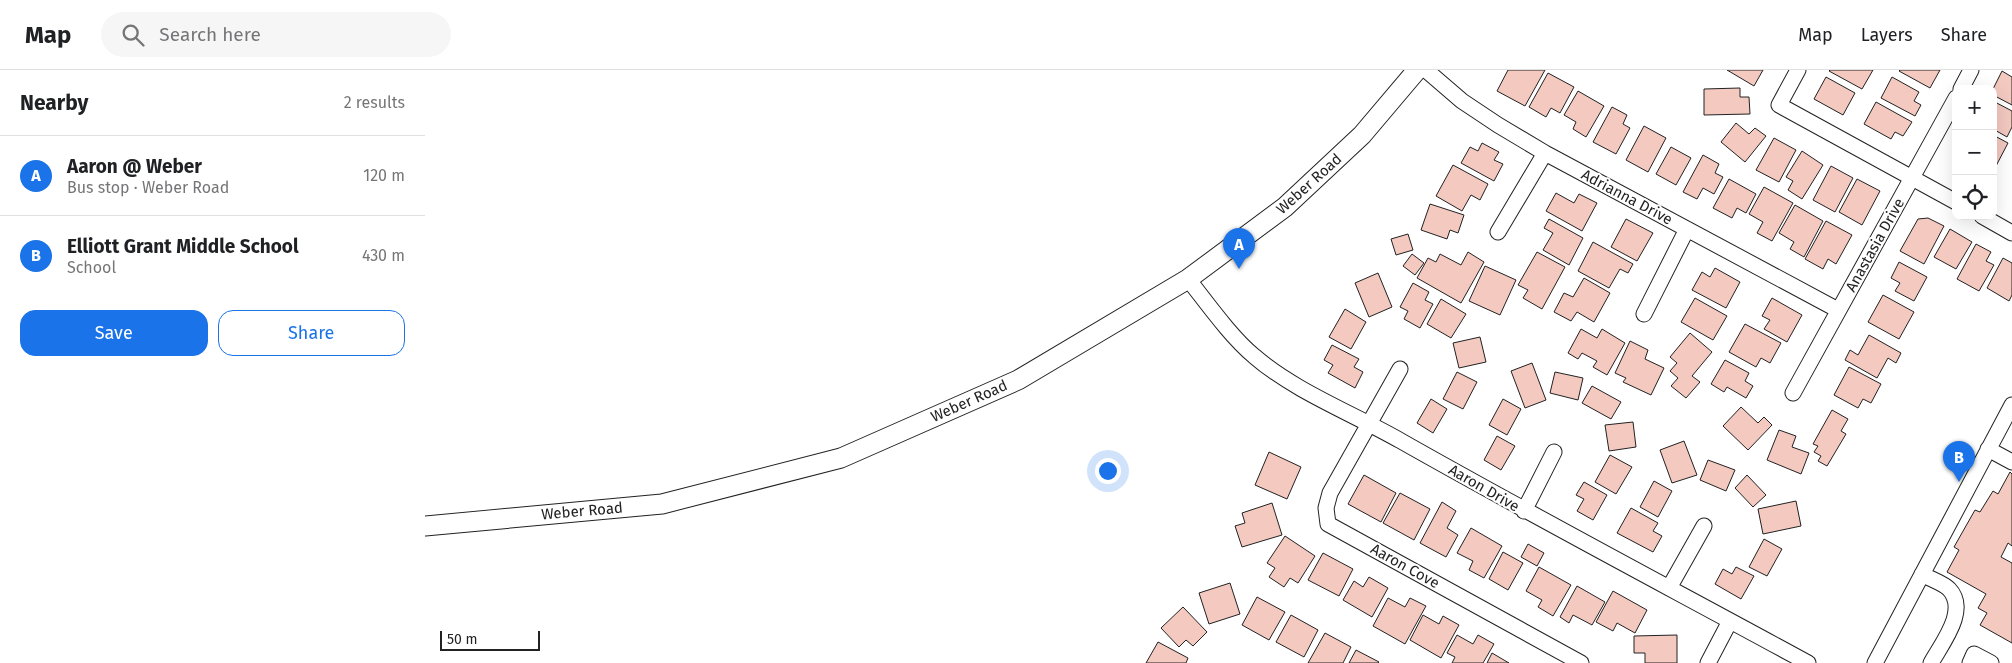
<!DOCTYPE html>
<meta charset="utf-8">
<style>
body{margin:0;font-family:"Fira Sans",sans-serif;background:#f6f6f6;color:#202124}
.controls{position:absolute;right:15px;top:15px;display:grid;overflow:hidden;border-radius:10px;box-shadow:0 5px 20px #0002}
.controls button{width:45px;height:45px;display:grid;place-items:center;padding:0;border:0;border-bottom:1px solid #e0e0e0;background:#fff;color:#202124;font:25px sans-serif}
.scale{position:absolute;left:15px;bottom:12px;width:100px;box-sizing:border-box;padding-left:5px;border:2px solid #222;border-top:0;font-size:14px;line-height:18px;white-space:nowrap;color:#222;-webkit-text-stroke:4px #fff;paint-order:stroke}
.you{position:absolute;left:682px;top:400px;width:18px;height:18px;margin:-12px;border:4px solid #fff;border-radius:50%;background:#1a73e8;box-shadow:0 0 0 8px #1a73e833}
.badge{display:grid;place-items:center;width:32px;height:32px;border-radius:50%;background:#1a73e8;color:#fff;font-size:16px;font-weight:700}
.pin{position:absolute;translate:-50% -41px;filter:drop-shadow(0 1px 2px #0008)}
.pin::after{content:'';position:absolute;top:26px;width:18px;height:15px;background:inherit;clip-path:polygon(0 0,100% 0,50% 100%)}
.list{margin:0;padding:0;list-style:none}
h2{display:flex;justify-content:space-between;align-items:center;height:65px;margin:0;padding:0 20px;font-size:21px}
h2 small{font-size:16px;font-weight:400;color:#757577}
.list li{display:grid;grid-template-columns:32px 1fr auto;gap:15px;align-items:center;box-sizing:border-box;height:80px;padding:0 20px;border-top:1px solid #e0e0e0}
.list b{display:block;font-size:19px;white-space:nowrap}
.list p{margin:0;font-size:16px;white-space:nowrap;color:#757577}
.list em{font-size:16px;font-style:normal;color:#757577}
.actions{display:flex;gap:10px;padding:15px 20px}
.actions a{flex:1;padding:11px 0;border:1px solid #1a73e8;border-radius:15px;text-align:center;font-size:18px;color:#1a73e8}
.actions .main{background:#1a73e8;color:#fff}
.icon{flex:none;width:28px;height:28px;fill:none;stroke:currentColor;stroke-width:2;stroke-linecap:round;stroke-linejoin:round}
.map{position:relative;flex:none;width:1587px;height:593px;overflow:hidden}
header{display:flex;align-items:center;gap:30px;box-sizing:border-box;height:70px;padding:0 25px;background:#fff;border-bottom:1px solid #e0e0e0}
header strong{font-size:24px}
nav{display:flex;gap:28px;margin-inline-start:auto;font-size:18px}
.search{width:350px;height:45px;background:#f6f6f6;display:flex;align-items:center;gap:12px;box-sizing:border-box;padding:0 18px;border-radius:28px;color:#757577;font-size:19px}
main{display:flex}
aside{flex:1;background:#fff}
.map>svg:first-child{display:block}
</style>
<header>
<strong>Map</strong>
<div class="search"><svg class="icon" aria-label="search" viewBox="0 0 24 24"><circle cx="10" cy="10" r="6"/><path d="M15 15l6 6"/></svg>Search here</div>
<nav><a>Map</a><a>Layers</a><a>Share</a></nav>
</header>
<main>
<aside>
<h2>Nearby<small>2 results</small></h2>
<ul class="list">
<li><span class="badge">A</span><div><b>Aaron @ Weber</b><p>Bus stop · Weber Road</p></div><em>120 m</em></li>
<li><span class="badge">B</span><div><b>Elliott Grant Middle School</b><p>School</p></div><em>430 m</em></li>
</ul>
<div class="actions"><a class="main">Save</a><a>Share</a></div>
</aside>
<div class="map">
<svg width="1587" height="593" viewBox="0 0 1587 593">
<rect width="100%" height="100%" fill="#fff"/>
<path fill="#f3c9c0" stroke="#222" d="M1083,0h37l-20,36 -28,-15z
M1302,0h36l-9,16z
M1405,0h43l-11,19 -33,-18z
M1475,0h40l-10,18 -31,-17z
M1577,1l10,6v28l-19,-10v-6z
M1123,3l26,14 -14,26 -9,-5 -5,9 -17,-10z
M1401,7l29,16 -12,22 -29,-16z
M1467,7l27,15 -5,9 7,4 -6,11 -34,-18z
M1315,18v9h9l1,17 -46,1v-26z
M1153,21l26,15 -18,31 -13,-8 3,-7 -12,-7z
M1568,31l19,10v16l-5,10 -14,-8z
M1451,32l36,20 -9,14 -8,-4 -4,7 -27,-15z
M1187,37l15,8 -4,9 7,4 -14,26 -23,-12z
M1311,53l13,11 6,-6 11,8 -21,26 -24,-20z
M1219,56l22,12 -18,34 -22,-12z
M1568,65l15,8 -12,23 -3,-2z
M1349,68l22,12 -17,32 -23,-12z
M1057,73l17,9 -5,8 9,4 -9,17 -33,-18 9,-16 8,4z
M1246,77l20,11 -15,27 -20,-11z
M1377,81l21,14 -21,34 -14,-9 5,-9 -7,-4z
M1278,85l16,9 -4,9 8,4 -9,17 -11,-6 -6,11 -14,-7z
M1028,95l35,19 -8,16 -9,-5 -9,16 -26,-15z
M1406,96l22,12 -18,34 -22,-12z
M1304,109l27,15 -10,19 -9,-5 -5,10 -19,-10z
M1432,109l23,12 -18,34 -23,-13z
M1339,117l29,16 -21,38 -15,-8 6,-11 -14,-8z
M1131,123l18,10 5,-9 18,9 -15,28 -36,-20z
M1005,134l34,11 -6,18 -8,-3 -3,9 -26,-9z
M1370,135l28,16 -19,36 -14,-8 4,-7 -15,-9z
M1503,148l16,8 -20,38 -24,-13 18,-32z
M1124,149l34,19 -14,27 -26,-15 10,-17 -9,-5z
M1201,149l27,14 -16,28 -26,-14z
M1401,151l26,14 -16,29 -8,-5 -5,10 -18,-10z
M1525,159l22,13 -16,27 -22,-12z
M983,164l5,16 -17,5 -5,-16z
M1168,172l40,22 -5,9 -8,-4 -11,19 -31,-17z
M1551,174l15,8 -5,9 8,4 -15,26 -22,-12z
M1043,182l16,10 -23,41 -44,-25 11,-20 8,4 4,-8 21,11z
M1112,182l28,15 -23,42 -19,-11 5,-8 -10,-5z
M987,184l12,9 -9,12 -12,-9z
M1578,188l9,5v32l-3,6 -22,-13z
M1474,192l28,15 -13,24 -19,-10 5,-8 -9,-5z
M1060,196l31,14 -16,35 -31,-14z
M1290,198l25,14 -14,26 -34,-18 10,-18 8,5z
M953,203l14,34 -23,10 -14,-34z
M1159,208l26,15 -16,29 -17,-10 -6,9 -17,-9 10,-19 9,4z
M988,213l16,9 -4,8 8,4 -13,24 -16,-9 4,-8 -8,-4z
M1458,225l31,17 -15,27 -31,-17z
M1270,228l32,18 -14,24 -32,-18z
M1347,228l30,17 -15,27 -23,-13 6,-9 -8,-4z
M1016,229l25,15 -15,24 -24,-14z
M920,239l21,13 -15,27 -22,-12z
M1320,254l36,19 -11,20 -9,-5 -5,9 -27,-15z
M1156,259l16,9 5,-9 23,14 -18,32 -14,-8 4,-6 -15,-8 -4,6 -10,-6z
M1265,263l22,19 -20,24 8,6 -14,16 -15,-12 7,-8 -8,-7 7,-8 -7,-6z
M1444,265l32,18 -5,10 -8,-5 -11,20 -32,-18 5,-10 8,5z
M1055,267l6,25 -27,6 -6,-25z
M1205,271l18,9 -3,9 19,9 -13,27 -28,-13 3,-4 -11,-5z
M907,275l27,14 -5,8 9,5 -8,16 -27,-15 5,-8 -9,-5z
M1300,290l24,13 -4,8 8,5 -7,12 -19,-11 -3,5 -13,-8z
M1107,293l14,37 -21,8 -14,-37z
M1424,297l32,17 -10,19 -8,-4 -5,9 -24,-13z
M1032,302l20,10 -14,27 -20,-10z
M1130,302l28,6 -5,22 -28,-7z
M1167,316l29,16 -10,17 -29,-16z
M1006,329l16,10 -14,24 -16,-10z
M1078,329l18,10 -14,26 -18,-10z
M1316,337l17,16 6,-6 8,8 -24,25 -25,-24z
M1407,340l16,9 -7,12 5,3 -19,32 -9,-5 3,-5 -7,-4 4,-6 -5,-2z
M1208,352l3,25 -27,4 -4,-26z
M1354,360l17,6 -4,11 17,6 -8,21 -34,-14z
M1072,366l18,10 -14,24 -17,-10z
M1259,371l13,34 -25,8 -12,-33z
M844,382l32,15 -14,32 -32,-14z
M1185,385l22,12 -16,27 -21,-12z
M1283,390l27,10 -9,21 -26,-11z
M1585,402l2,2v72l-4,-3 -7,14 11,6v80l-32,-18 7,-12 -9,-5 8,-14 -39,-22 12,-22 -5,-3 21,-37 5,2 13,-21 5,3z
M939,405l32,18 -15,29 -33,-18z
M1322,405l19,20 -13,12 -18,-19z
M1229,411l18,10 -14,26 -18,-10z
M1159,412l23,13 -14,25 -16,-9 7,-12 -8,-4z
M975,423l30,16 -16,31 -31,-17z
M1371,431l5,25 -38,8 -5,-25z
M1017,432l14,9 -9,17 11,7 -12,22 -26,-14z
M847,433l10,32 -40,12 -7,-21 10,-3 -3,-10z
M1206,438l27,15 -5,8 9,5 -9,16 -36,-19z
M1046,458l31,18 -18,32 -15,-8 4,-9 -16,-8z
M860,466l30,20 -17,27 -8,-5 -6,9 -15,-10 6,-9 -8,-5z
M1339,469l18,10 -15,27 -18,-9z
M1103,474l16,9 -7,13 -16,-9z
M1078,482l20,11 -15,27 -19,-11z
M898,483l30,16 -14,27 -31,-16z
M1114,497l32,18 -18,31 -15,-9 4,-7 -16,-9z
M1311,497l18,9 -13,23 -26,-15 8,-15 9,5z
M944,507l19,11 -16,29 -29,-17 11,-19 9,6z
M805,513l10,31 -31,10 -10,-31z
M1152,516l28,16 -13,23 -19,-10 -4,8 -9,-6z
M1188,521l34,19 -12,23 -18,-10 -4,8 -17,-9z
M832,527l28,15 -16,28 -27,-15z
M963,528l17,9 5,-9 16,8 -21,38 -32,-18z
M758,537l24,25 -14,14 -7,-6 -7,7 -18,-19z
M866,545l27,15 -14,27 -28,-15z
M998,545l16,9 4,-8 16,9 -18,33 -31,-18z
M900,563l26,14 -8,16h-35z
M1032,565l16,9 5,-9 16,9 -11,19h-31l3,-6 -8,-4z
M1252,565v28h-32v-10h-11v-17z
M733,572l30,16 -2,5h-40z
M931,580l23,12 -1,1h-29z
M1067,583l17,10h-22z"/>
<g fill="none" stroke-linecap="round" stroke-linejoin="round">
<defs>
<path id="minor" d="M1001,0l36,31 36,24 47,28 293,157
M1373,0l-19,35 177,97
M1536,19l10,-19
M1557,146l30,17
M1073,162l47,-79
M763,209c19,24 43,58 66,77 40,35 100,58 147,85 134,76 271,148 407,222
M1219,244l43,-85
M975,299l-70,124 -4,15 2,16 253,139
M1368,323l163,-295
M1563,379l24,13
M1099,441l30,-59
M1497,504c8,5 21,9 27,15 20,21 -7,54 -18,74
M1244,518l35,-62
M1283,593l22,-42
M1450,593l137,-258
M1545,593l4,-9 17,9"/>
<path id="major" d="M0,456l237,-22 179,-46 177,-78 170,-101 97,-72 77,-72 55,-65"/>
</defs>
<use href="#minor" stroke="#222" stroke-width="17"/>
<use href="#major" stroke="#222" stroke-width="21"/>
<use href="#minor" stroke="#fff" stroke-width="15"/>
<use href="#major" stroke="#fff" stroke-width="19"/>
</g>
<g text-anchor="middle" stroke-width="4" stroke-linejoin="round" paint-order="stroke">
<g font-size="15" fill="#222" stroke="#fff">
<text transform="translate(884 114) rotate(-42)" y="5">Weber Road</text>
<text transform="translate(1202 127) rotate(28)" y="5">Adrianna Drive</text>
<text transform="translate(1450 175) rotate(-61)" y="5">Anastasia Drive</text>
<text transform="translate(544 331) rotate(-24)" y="5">Weber Road</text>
<text transform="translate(1059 418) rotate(30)" y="5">Aaron Drive</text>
<text transform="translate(157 441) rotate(-5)" y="5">Weber Road</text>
<text transform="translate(980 496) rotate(29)" y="5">Aaron Cove</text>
</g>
</g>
</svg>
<div class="controls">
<button>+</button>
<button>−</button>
<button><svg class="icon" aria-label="locate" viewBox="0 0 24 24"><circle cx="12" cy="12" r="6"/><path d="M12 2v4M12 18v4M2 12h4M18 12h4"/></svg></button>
</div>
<div class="scale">50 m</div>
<div class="you"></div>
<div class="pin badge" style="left:814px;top:199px">A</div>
<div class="pin badge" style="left:1534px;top:412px">B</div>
</div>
</main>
